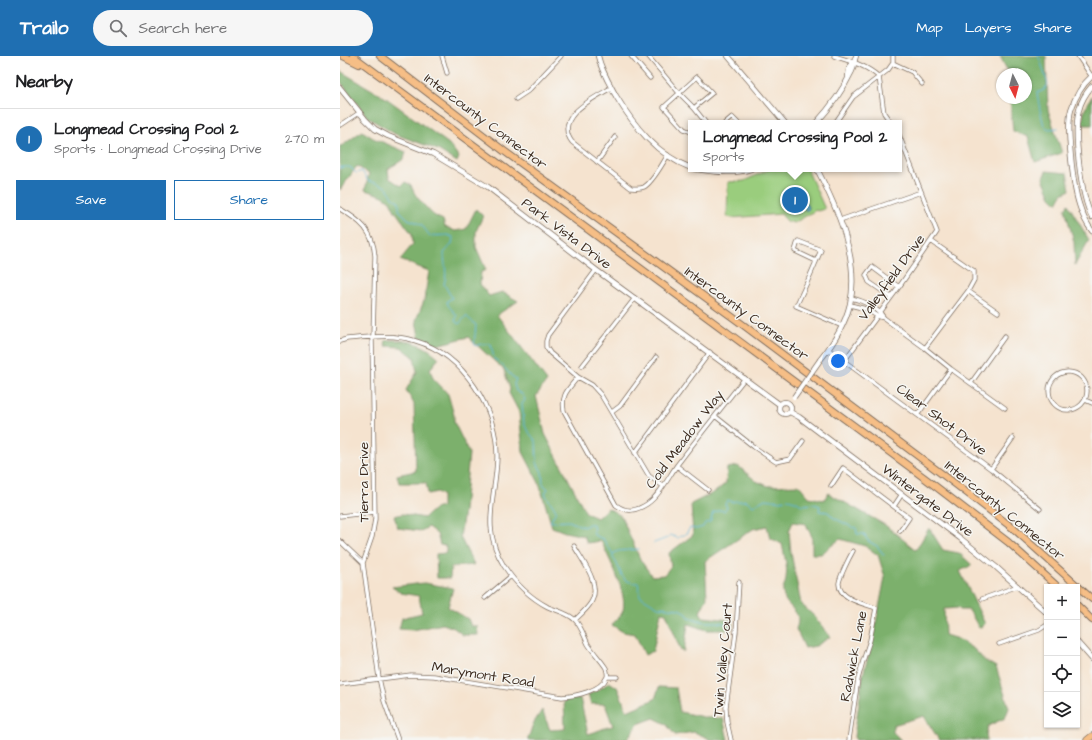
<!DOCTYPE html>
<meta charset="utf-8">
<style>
body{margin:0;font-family:"Architects Daughter",sans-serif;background:#f6f6f6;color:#202124}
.controls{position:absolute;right:12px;bottom:12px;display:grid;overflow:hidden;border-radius:0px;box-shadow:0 1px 3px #0004}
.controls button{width:36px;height:36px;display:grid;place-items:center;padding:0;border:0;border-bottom:1px solid #e0e0e0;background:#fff;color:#202124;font:20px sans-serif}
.compass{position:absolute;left:656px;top:12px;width:36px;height:36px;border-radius:50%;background:#fff;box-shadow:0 1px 3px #0004;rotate:174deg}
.you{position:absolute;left:498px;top:305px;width:14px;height:14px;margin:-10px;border:3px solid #fff;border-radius:50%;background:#1a73e8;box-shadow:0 0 0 6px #1a73e833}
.badge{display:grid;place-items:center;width:26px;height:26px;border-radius:50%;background:#1f6fb2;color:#fff;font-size:13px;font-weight:700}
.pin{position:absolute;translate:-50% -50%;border:2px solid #fff;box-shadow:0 1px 4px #0006}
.popup{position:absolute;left:348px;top:64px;width:214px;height:52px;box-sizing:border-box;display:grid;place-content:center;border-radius:0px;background:#fff;filter:drop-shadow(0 1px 3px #0005);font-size:13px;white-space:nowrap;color:#757577}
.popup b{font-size:15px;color:#202124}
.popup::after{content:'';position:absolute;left:50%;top:100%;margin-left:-8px;border:8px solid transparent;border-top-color:#fff}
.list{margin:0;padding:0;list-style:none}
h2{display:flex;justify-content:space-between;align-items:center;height:52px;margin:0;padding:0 16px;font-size:17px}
h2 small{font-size:13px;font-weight:400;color:#757577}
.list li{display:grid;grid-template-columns:26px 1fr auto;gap:12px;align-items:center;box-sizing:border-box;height:60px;padding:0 16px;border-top:1px solid #e0e0e0}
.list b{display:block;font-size:15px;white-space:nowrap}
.list p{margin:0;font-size:13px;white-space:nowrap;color:#757577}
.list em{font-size:13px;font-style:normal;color:#757577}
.actions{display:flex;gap:8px;padding:12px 16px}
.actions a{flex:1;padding:9px 0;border:1px solid #1f6fb2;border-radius:0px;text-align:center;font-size:14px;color:#1f6fb2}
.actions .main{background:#1f6fb2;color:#fff}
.icon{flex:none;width:22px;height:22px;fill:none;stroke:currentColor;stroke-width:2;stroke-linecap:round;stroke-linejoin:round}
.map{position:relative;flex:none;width:752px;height:684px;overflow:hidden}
header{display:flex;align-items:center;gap:24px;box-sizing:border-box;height:56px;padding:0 20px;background:#1f6fb2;color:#fff}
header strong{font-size:19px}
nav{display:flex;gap:22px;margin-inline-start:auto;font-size:14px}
.search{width:280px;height:36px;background:#f6f6f6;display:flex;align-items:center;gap:10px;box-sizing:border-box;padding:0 14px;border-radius:22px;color:#757577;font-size:15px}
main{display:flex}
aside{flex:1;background:#fff}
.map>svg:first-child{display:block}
</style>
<header>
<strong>Trailo</strong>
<div class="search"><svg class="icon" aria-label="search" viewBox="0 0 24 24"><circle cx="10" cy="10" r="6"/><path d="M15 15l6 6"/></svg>Search here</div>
<nav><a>Map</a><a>Layers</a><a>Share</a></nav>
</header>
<main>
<aside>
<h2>Nearby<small></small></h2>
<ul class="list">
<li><span class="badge">1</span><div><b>Longmead Crossing Pool 2</b><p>Sports · Longmead Crossing Drive</p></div><em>270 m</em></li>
</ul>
<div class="actions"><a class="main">Save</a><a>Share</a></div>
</aside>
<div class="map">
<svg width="752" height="684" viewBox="0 0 752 684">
<rect width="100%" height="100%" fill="#f6f6f2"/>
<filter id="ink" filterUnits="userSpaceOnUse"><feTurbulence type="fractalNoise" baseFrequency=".025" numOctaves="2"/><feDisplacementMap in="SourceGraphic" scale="8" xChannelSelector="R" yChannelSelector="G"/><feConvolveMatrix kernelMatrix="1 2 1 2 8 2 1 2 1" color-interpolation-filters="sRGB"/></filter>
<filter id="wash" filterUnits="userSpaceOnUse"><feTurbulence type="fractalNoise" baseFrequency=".012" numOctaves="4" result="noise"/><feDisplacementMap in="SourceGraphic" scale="16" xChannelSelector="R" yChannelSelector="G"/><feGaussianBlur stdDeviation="0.9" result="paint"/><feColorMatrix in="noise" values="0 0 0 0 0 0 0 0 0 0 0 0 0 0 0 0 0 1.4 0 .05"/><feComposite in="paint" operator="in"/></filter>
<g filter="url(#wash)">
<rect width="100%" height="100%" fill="#f5e3cf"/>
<path fill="#9acd7d" stroke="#6a7c4e" d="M430,113h37l18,40 -8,2 -1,-1 -22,13 -7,-2 -6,-7 -50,4 -4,-2 1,-34 16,-1z"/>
<path fill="#7bb06c" stroke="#5b6d45" d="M660,0h46l2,54 14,43 -27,9 -7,-25 -15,-6 -3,-33h16v-24h-15l-5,-6z
M0,15l46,27 63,46 10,13 -2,5 -19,-12 -43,-16 -28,-17 -27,-36z
M752,40v29h-10l2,-14z
M22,75l11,7 33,14 -2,7 -16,10 1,9 12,8 4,-4 6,3c4,11 5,10 12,19 9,9 7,10 20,16l2,7 10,4 11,-2 10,-20 7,7 -7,15v16l10,23 -5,2 -1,12 9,12 13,-4 16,9 -21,14 50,66 -11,15 9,38 41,79 11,5 11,-10 13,8 20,45 11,15 12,-1 7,-9 -2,-13 24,-18 -2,-31 24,-12 11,-9 1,-15 11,-2 18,15 12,5 31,-1 10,12 15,3 4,-7 57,32 31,25 13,-22 14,22 16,3 13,12 -12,6 25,53 -6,4 -10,-18h-9l-2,-2 -14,1 1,26 13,4 17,11 9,10 12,7 13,41 -4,10 -17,8 -2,8 1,6h-48l-15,-24 -31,9v7l8,8h-45l-2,-3 9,-62 9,-32 13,-66 -7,-22 -13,-9 -25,-7 -19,15h-9v-17l-6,-13 -13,-2 -4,9 2,22 10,51 13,12 16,21 -14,9 -11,2 -9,-19c8,-20 -11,-20 -13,-36 -1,-4 3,-10 3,-15 2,-12 -2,-23 -4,-34l-12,-6 -3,-12 -14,3 -48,32 2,37 -7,14 3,5 27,3 3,4 -2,6h-24l-19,-6 -4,27h-3l-15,-38 -5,-1 -8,39 -8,4 -10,-21 -12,-2 -11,-7c3,-4 8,-8 10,-12 8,-16 -14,-56 -21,-72l-14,2 -3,-7 -19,-4 -13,-5 -13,-44 -16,-31 -4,-40 -10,-19 1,-4 -6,-19 -36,-33 -31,8 -18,-8 -3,-17 8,-19 5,-30 -29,-11 13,-16 -1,-10 -17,-23 -5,-10 -7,-5 -18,-6 4,-16 -12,-8 -17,24v-44l3,-1z
M706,115l21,2 3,17 -8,4 -5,9 -6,-6 -8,-19z
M728,148l21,36 -14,25 -1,-23 -9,-33z
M46,284c22,0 36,2 53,18l-9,11 3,9 15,16 6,21v7l15,31 -5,58 -4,26 14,28 -23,2 -1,11h-13l-1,-24 10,-1v-7l-6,-1 -3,-11 -9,-7 -7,4 -23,-3 -4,-12 9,-2 21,4 10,-9 8,-2v-12l-5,-3 -9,2 -2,-11h-27l-2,-8 19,-4 -2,-67 -8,-14 11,-18 -3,-15 -13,-10 -16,-1z
M84,527l29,5 -5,19 20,12 3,7h6l1,9h-15l-9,-7 -11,-4 -30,6 -14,-1 3,-11 20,-5 -3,-17 -18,-3 -9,-6z
M269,626l8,5 10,24 28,-12 4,-12 17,1 4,24 28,6h15l5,22h-19l-1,-2 -14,-6 -19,3 -9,-11 -12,-6 -16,6 -11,16h-100l1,-1 5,-15 9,-14 8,20 15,-1 -1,-29 16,-2 8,36c9,-2 16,-7 25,-8l-8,-22h-14l-3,-9 15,-8z"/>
<path fill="#5cb5d9" stroke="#4c707c" d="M447,133l2,4 9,-4 11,20 -3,2 -2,-4 -10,5 -12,-20z"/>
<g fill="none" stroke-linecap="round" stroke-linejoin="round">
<path stroke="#5cb5d9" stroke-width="1" d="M698,0l1,1 9,27 -4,6 -7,3 3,17 4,16 5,3 9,-1
M0,112l3,-1h7l6,6 6,-2 6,10c14,4 19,3 25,17l6,3v9l9,9 13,5 9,12 17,-1 6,2 -1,7 -8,9c0,12 4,20 0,31l8,14 -5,3 1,4 9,11 -2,5 4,3 7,-8 10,9 -2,19 2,2 5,-2h10l3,15c10,5 13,15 22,20l-2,5 2,7 7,4 2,5 -3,4 2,19 3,7 9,11 1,22 5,9 1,12 5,5 -3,4c2,6 8,11 11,18l-6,11 19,-1 15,6 5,-3h4l1,11 9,4 10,15 5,-3 21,-2
M314,487l13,-5 4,-3 6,3 9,-4 4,-6 6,1 7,-2 2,-4 5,-1 3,-9 7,-3 4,1 3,-4 -2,-3 3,-4 4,2c5,-2 9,0 14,-2l7,6 12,-7 16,2 7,-2 7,2 7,4 12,-1 6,2 -1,5 9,1 6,6 20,10 2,-1 1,7h7l4,7 9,5 7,9
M273,498v4c9,10 5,25 25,25l2,13 18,11 21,2 7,4 3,4 16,5h11l12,2"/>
</g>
</g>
<g filter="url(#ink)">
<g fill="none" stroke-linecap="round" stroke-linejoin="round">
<defs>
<path id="minor" d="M102,0l5,17
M291,0l19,22
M308,0l31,37 15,15 12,15
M494,0c16,5 32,9 45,21l5,36 7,10
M738,0l14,21
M553,7l19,9 10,12
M271,32c-17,10 -58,29 -39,54l59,46c5,0 9,1 13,-1 9,-5 18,-23 24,-32
M176,43l12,-8 33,-35
M385,67l7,-6 6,6
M495,67l18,-26 35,-27 5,-7v-7
M1,69l18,-12
M351,76l-7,-3 -20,-22 33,-30 15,16 -18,15
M257,106l18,-25
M0,153c21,12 33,22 35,47l-2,81
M500,164l81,-28
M476,205l-21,-10 3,-10 23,9c-8,19 -16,38 -25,56l46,20
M256,214l-48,65 -2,6v6l4,6 28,24 14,8 9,10 48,81 14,10
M628,235l30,21
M551,241l-22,-15 -3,-7 6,-8 27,20
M511,242c13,3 25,8 33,20
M510,249l16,4 11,7 7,2 8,6 33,24 26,21 54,39
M32,281l3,182 -3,18 -9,26 16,115 5,23 14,39
M0,285l7,-2c23,-2 47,-5 69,2 48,14 82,69 81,117 -1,39 -17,70 7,108 11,17 27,32 44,41 9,4 20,6 27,13 6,6 9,16 13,24 5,8 13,16 18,24 1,3 2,6 1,9
M585,292l43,-57 6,-11v-9l-43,-30
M489,294l162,119 49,40
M504,305l55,-74 38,-55 -38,-97
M242,310l53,-68
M709 335a19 19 0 1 1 38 0a19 19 0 1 1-38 0Z
M238,321c-10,13 -17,17 -14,34l52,94c11,8 20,6 31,-1 13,-9 21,-26 30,-39 22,-29 45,-58 68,-87
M631,327l34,-47
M745,344l7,3
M272,356l8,-6 36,-49
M578,358l33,-45
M375,360l39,31 22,15 14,-3 13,-18
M295,397l75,-101
M337,410l31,24
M651,413l22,-31
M491,430l12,-18 66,50 -9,13
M554,450l8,-12
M0,460l35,-4
M0,485l23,22
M234,490c9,16 29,40 16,58 -4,6 -10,11 -15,16
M145,542l26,-22
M642,543l36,-13
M659,588l40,-14 8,-5
M0,628l71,-9 23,1 128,21c14,-1 39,-6 45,-20h10
M391,684l-4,-18 -1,-15 10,-75 3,-50
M509,684l9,-61 5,-18 7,-21 6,-32c-11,-4 -38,-9 -37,-25 1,-7 10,-25 14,-32"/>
<path id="tertiary" d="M258,0c3,14 11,27 18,40 18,30 41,59 75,72
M388,0l57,67
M752,20c-10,9 -17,21 -21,34 -5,18 2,75 8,94 3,10 7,19 13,27
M508,21l1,-9 5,-6
M752,30c-6,7 -11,15 -13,24 -6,23 2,86 13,107
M0,32l25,31 10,10 13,7 45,18 55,33 108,83 183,134
M476,67c14,-15 27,-33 36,-52 2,-4 2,-10 4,-15
M356,113c17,3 38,5 55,0
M477,113c20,39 43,90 33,135 -5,21 -17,40 -30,56
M439 352a6 6 0 1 1 12 0a6 6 0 1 1-12 0Z
M450,356l9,5 161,121 36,29 51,46
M737,586l15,17"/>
<path id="primary" d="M747,684l5,-4"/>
<path id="motorway" d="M3,0l16,8
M13,0l573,423 82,63 50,45
M40,0l124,95 238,173 212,159 60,46 78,70
M737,549l15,15"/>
</defs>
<use href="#minor" stroke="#7c6b5c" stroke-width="5"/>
<use href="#tertiary" stroke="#7c6b5c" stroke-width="6"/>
<use href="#primary" stroke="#7c6b5c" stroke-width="7"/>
<use href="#motorway" stroke="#7c6b5c" stroke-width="8"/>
<use href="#minor" stroke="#fff" stroke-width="3.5"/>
<use href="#tertiary" stroke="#fff" stroke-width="4.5"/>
<use href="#primary" stroke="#f6be86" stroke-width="5.5"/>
<use href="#motorway" stroke="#f6be86" stroke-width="6"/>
<defs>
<path id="tertiary-bridge" d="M454,341l26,-37"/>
</defs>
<use href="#tertiary-bridge" stroke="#7c6b5c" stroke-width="6" stroke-linecap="butt"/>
<use href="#tertiary-bridge" stroke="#fff" stroke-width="4.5"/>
</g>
</g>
<g text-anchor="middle" stroke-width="3" stroke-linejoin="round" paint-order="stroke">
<g font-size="14" fill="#3b2a1e" stroke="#f6f6f2">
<text transform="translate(146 65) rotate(37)" y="5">Intercounty Connector</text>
<text transform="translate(227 177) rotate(37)" y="5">Park Vista Drive</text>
<text transform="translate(551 221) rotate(-54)" y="5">Valleyfield Drive</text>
<text transform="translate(407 257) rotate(36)" y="5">Intercounty Connector</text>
<text transform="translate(602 363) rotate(37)" y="5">Clear Shot Drive</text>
<text transform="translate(344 383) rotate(-53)" y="5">Cold Meadow Way</text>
<text transform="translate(23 426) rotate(-90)" y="5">Tierra Drive</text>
<text transform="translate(588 444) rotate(37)" y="5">Wintergate Drive</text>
<text transform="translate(665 454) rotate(39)" y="5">Intercounty Connector</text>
<text transform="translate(513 600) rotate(-79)" y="5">Radwick Lane</text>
<text transform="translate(382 604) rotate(-85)" y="5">Twin Valley Court</text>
<text transform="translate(143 618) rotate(9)" y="5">Marymont Road</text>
</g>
</g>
</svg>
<div class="controls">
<button>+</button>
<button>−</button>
<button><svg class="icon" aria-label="locate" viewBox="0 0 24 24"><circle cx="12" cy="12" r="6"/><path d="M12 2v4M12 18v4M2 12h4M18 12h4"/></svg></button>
<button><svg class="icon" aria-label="layers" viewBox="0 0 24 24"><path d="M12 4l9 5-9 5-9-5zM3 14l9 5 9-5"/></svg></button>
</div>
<svg class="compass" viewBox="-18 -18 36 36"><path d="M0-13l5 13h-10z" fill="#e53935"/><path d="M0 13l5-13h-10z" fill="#757577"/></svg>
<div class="you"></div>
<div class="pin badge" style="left:455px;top:144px">1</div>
<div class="popup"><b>Longmead Crossing Pool 2</b>Sports</div>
</div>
</main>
